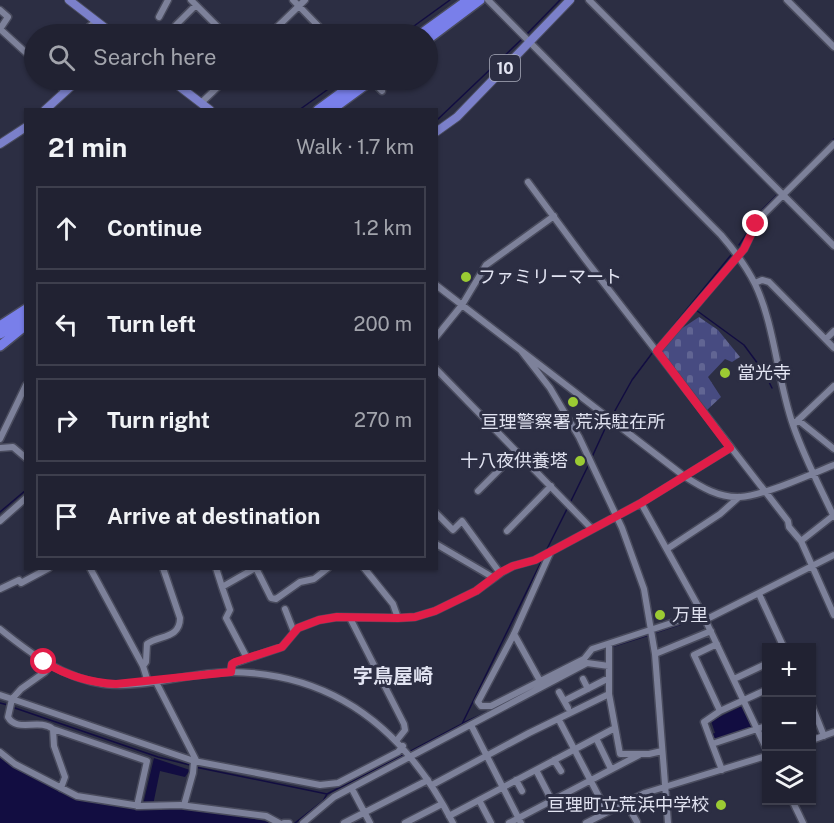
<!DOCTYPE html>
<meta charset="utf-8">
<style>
body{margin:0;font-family:"Public Sans","Noto Sans JP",sans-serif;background:#2d2f3e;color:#f1f3f6}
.controls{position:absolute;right:18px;bottom:18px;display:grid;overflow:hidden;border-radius:0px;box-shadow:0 2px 4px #0004}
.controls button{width:54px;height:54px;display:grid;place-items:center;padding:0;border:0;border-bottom:2px solid #3e3f4d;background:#212232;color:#f1f3f6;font:30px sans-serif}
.stop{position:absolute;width:18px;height:18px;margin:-14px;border:4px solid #e11d48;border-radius:50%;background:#fff}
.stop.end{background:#e11d48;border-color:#fff;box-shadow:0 2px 6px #0008}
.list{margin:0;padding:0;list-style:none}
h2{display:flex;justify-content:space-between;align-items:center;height:78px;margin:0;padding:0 24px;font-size:26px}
h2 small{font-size:20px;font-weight:400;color:#a2a4ac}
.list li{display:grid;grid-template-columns:39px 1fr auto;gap:18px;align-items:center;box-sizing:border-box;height:84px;margin:0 12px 12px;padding:0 12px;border:2px solid #3e3f4d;border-radius:0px}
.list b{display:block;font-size:22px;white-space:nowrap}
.list em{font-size:20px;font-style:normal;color:#a2a4ac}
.icon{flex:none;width:33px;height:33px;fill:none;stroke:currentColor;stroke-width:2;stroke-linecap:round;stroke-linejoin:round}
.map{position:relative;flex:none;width:834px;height:823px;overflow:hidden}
.search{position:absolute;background:#212232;box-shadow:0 2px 4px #0004;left:24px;top:24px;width:414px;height:66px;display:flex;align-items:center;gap:15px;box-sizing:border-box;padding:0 21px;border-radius:33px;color:#a2a4ac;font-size:22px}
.panel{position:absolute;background:#212232;box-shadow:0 2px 4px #0004;left:24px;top:108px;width:414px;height:462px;border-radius:0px}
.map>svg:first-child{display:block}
</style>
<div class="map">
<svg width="834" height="823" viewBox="0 0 834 823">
<defs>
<pattern id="cemetery-stones" width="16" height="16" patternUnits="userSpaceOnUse" patternTransform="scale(1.5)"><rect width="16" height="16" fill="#474b81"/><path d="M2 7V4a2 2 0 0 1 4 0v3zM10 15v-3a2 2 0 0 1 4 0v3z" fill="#616593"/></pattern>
</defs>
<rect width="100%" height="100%" fill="#2c2e43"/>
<path fill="url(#cemetery-stones)" d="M699,317l19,13 22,27 -8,5 -7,-3 -17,18 13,20 -14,13 -46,-60 14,-17z"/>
<path fill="#120d41" d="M742,706l10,22 -36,13 -4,-7 3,-1 -4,-12z
M0,755l64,38 43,12 35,4 12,-51 36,12 -5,7 -25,-6 -8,39c29,-6 61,2 90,7 10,2 19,2 28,6h-270z"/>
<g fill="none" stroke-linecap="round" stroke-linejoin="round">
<path stroke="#120d41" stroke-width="1.5" d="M403,34l47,-34
M525,36l35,-36
M299,110l42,-30
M436,121l86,-82
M782,191l52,-52
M739,245l24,-36 15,-15
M696,310l48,35 20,27 8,16
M657,346l74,-91
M612,416l20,-36 21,-28
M592,457l17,-37
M570,503l19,-39
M0,512l26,-22
M546,551l22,-44
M654,633l46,-15
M611,647l38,-12
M0,703l8,2
M12,707l146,50 32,8
M463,723l29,-13
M409,752l53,-28 81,-166
M195,767l132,27
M295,823l28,-22 4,-7 78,-40"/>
<defs>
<path id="minor" d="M191,0l34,34
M293,0l33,34
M488,0l233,235c13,15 25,31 34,49 20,42 22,95 38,141 11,32 27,62 41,92
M589,0l245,246
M787,0l47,47
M0,10l8,7 -8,12
M159,17l9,-17
M176,25l20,-20
M0,29l34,31
M81,34l15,-13
M270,34l35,-34
M54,80l11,11
M377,86l5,5
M201,103l24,-23
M528,182l57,77 203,262 1,6 12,14 33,74
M755,283l7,-3 7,2 65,66
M436,285l248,191c17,11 35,22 56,21 23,-1 71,-23 94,-32
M436,337l26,-32 24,-40 68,-49
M826,339l8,-8
M657,351l87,-102 12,-25 9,-11 69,-69
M522,352l28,36 29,49 43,91 22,61 11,65 13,169
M436,369l156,160
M798,420l36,29
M793,425l41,-39
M0,439l26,-54
M0,448l13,-1 13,11
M478,491l39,-39
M641,503l61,110 64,135
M436,513l17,17 9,-9 38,52
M0,521l26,-23
M507,531l44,-45
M801,541l33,-26
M436,544l58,34
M667,549l53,-35 19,-17
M551,551l-37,83 -36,68 3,4h10l93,-47 8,-10 110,-36
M90,568l53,98 5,16
M216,568l6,19
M256,568l15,30 5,1 24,-17 14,-3 14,-11
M364,568l29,36 5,14
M0,589l19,-9 2,3 28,-15
M759,594l25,54
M285,609l9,23
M350,618l54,106 1,6 -8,10
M705,620l129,-65
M0,629c31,25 63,49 104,55 43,5 85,-12 127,-12 106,1 176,61 222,151
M514,634l26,47
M609,644v50l11,60h29l13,-3
M717,644l-23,11 26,56
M655,654l56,-23
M247,658l-21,-40 4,-8 -8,-23 33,-19
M50,665l-5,7 -24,17 -9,10 182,62
M143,666l3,-4 1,-18c12,-9 33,-5 33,-26l-17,-50
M231,672l1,-8 50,-17 16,-19 21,-8 18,-3 61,1 17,-1 20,-6 41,-20 26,-19 11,-6 22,-6 106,-57 89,-55
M583,679l5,10
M734,679l32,-15
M156,682l41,80
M766,690l-46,21 -16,11 8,22 54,-18
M559,692l9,16
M0,695l12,4 -4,18c9,16 31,1 45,12l1,17 11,31 -4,11
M564,701l41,-21h4
M812,706l12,30
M559,720l48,92
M471,725l50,98
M53,729l94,32 -10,45
M596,738l15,31
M812,740l22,-8
M712,744l10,26
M0,752l15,12 62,32 63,10 40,-1 86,11 13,7
M554,760l7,11
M536,770l16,31
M516,780l6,11
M432,785l97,-52 80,-39
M352,789l18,34
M479,800l12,23
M792,800l11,23
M626,803l11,19
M184,805l9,-32 1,-12 126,24 18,-2 60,-31 5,-6
M449,816l166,-88
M284,823h5
M303,823l31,-26 253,-134 22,3
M344,823l84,-43
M405,823l37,-19
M509,823l130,-68
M586,823l59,-30 121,-37"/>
<path id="major" d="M69,0l44,34
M171,80l39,30
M45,110l33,-30
M436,132l21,-15 113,-117
M0,144l26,-17"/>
<path id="highway" d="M421,34l47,-34
M428,39l52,-39
M318,110l41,-30
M331,110l41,-30
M0,326l26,-17
M0,334l26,-16
M0,346l26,-21"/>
</defs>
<use href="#minor" stroke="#494b5d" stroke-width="9"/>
<use href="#major" stroke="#494b5d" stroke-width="10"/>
<use href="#highway" stroke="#494b5d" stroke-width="12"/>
<use href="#minor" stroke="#7d819a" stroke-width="6"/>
<use href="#major" stroke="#7b80ca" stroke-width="8"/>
<use href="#highway" stroke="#797fea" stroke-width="9"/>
</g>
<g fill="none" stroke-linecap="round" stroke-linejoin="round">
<path stroke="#e11d48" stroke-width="8" d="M44,662c22,13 46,21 72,22l115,-12 1,-8 3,-2 47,-15 16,-19 21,-8 18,-3 61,1 17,-1 20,-6 41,-20 25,-19 12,-6 22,-6 106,-57 89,-55 -73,-97 87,-102 12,-25"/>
</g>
<g fill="#9bcb33" stroke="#2c2e43" stroke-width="2">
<circle cx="466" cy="277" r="6"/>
<circle cx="725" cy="373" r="6"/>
<circle cx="573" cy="402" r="6"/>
<circle cx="580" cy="461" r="6"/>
<circle cx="660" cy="615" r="6"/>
<circle cx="721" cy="805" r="6"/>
</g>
<g text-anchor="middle" stroke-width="6" stroke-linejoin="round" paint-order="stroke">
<rect fill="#2c2e43" stroke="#abadbd" stroke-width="1.5" x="490" y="55" width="30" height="26" rx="4.5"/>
<g font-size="16" font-weight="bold" fill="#e1e3f1">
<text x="505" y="74">10</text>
</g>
<g font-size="18" fill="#e1e3f1" stroke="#2c2e43" text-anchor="start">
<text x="478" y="283">ファミリーマート</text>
<text x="737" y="379">當光寺</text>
<text x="573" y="428" text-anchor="middle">亘理警察署 荒浜駐在所</text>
<text x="568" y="467" text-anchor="end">十八夜供養塔</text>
<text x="672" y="621">万里</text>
<text x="709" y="811" text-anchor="end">亘理町立荒浜中学校</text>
</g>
<g font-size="20" font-weight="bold" fill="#e1e3f1" stroke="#2c2e43">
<text x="393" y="683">字鳥屋崎</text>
</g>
</g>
</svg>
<div class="controls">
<button>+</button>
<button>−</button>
<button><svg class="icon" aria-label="layers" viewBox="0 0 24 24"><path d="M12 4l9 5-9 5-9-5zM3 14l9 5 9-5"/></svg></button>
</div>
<div class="stop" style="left:44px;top:662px"></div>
<div class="stop end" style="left:756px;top:224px"></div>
<div class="search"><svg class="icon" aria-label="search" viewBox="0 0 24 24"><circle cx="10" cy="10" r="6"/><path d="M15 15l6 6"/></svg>Search here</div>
<section class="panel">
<h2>21 min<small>Walk · 1.7 km</small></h2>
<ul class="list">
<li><svg class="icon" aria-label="ahead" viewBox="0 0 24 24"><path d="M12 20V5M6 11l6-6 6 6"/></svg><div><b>Continue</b></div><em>1.2 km</em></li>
<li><svg class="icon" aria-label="left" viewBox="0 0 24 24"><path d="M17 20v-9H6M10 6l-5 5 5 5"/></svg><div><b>Turn left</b></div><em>200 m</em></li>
<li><svg class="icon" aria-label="right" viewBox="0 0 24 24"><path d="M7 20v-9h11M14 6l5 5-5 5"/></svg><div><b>Turn right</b></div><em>270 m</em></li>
<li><svg class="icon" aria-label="arrive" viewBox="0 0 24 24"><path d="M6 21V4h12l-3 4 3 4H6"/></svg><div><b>Arrive at destination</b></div></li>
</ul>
</section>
</div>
